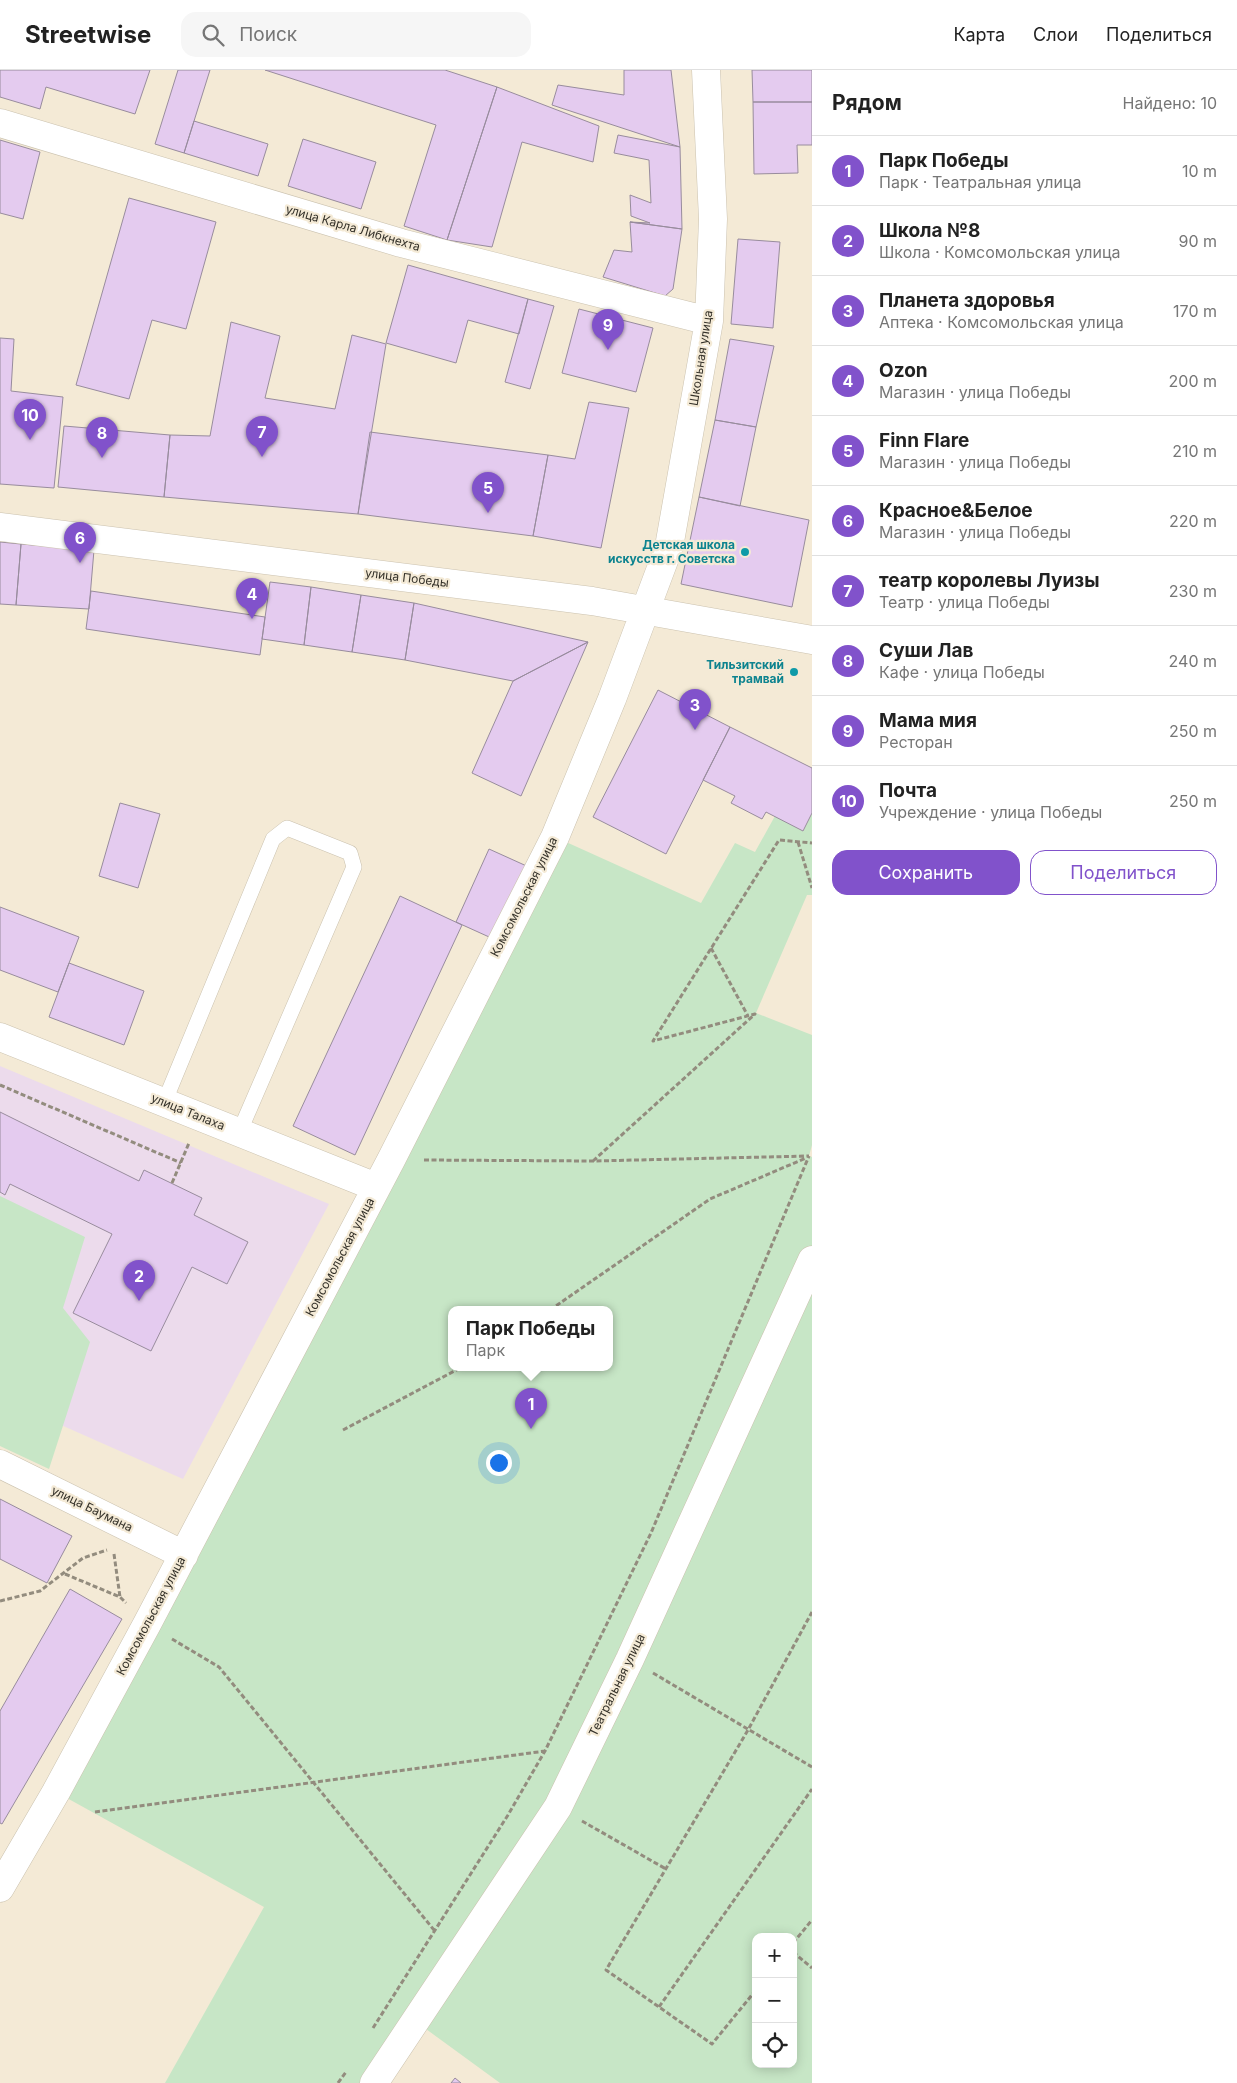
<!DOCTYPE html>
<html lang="ru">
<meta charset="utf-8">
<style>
body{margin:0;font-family:Inter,sans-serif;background:#f6f6f6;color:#222}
.controls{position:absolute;right:15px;bottom:15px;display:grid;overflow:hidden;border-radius:10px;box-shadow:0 2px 12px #0003}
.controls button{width:45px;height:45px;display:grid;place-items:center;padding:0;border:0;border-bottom:1px solid #e0e0e0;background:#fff;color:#222;font:25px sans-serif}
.you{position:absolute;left:498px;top:1392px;width:18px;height:18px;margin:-12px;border:4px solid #fff;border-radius:50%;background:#1a73e8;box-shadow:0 0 0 8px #1a73e833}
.badge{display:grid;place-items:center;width:32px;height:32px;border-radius:50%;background:#8152cb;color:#fff;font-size:16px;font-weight:700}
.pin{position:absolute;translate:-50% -41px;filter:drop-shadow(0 1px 2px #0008)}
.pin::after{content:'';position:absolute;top:26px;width:18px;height:15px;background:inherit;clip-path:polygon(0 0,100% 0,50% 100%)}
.popup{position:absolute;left:448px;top:1236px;width:165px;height:65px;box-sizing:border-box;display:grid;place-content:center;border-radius:10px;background:#fff;filter:drop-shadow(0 1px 4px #0005);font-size:16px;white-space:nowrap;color:#767676}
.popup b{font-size:19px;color:#222}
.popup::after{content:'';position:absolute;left:50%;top:100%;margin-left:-10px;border:10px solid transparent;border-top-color:#fff}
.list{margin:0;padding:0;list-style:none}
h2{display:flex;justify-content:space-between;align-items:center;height:65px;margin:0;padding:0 20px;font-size:21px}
h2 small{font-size:16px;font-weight:400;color:#767676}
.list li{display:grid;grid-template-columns:32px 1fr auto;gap:15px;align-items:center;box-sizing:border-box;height:70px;padding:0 20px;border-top:1px solid #e0e0e0}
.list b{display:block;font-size:19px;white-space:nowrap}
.list p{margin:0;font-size:16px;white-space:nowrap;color:#767676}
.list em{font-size:16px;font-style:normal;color:#767676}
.actions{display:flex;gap:10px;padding:15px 20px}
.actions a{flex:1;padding:11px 0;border:1px solid #8152cb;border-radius:15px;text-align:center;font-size:18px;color:#8152cb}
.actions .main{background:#8152cb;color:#fff}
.icon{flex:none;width:28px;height:28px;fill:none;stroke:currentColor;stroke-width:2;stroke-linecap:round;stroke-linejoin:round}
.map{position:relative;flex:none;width:812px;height:2013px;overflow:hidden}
header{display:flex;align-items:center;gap:30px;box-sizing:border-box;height:70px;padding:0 25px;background:#fff;border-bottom:1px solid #e0e0e0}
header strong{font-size:24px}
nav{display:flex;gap:28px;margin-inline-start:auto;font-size:18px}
.search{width:350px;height:45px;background:#f6f6f6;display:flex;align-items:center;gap:12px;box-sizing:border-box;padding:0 18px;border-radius:15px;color:#767676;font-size:19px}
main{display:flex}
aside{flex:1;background:#fff}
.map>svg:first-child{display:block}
</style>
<header>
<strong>Streetwise</strong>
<div class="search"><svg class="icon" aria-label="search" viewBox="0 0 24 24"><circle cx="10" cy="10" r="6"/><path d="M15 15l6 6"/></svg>Поиск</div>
<nav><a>Карта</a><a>Слои</a><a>Поделиться</a></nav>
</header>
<main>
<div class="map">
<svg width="812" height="2013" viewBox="0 0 812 2013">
<rect width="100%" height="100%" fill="#f4ead6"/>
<path fill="#ecdbec" d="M0,996l329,138 -146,275 -183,-81z"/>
<path fill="#c7e6c6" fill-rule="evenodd" d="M812,743v82h-5l-51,118 56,22v110l-3,11 3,1v926h-312l-85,-62 -41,62h-209l99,-176 -208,-115 499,-955 146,66 34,-60 20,9 20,-36 28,15zM452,1240h158v58h-158zM756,1867h37v127h-37z
M0,1126l85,41 -22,71 27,34 -41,127 -49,-23z"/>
<path fill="#e4cbef" stroke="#988c9d" d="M0,0h150l-15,44 -89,-27 -6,22 -40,-12z
M178,0h32l-26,83 -29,-9z
M265,0h180l52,17 -50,153 -43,-14 32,-101z
M624,0h47l9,77 -128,-42 6,-20 66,10z
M752,0h60v32h-59z
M497,17l102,39 -6,36 -71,-20 -30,105 -45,-7z
M753,32h59v43h-15l1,28 -44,1z
M194,51l74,23 -10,32 -74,-23z
M618,65l62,12 2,82 -52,-7 20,1 -19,-7 -1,-21 21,8 -2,-43 -35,-7z
M303,69l73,23 -15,47 -73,-23z
M0,70l40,12 -17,67 -23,-6z
M129,128l87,24 -30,107 -34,-9 -23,79 -53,-14z
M630,152l52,7 -9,60 -8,7 -62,-19 11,-27 18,2z
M738,169l42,3 -7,86 -42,-4z
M408,195l120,34 -9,35 -51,-14 -12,43 -70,-20z
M528,229l26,7 -24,83 -25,-7z
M579,239l74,19 -17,64 -74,-19z
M231,252l49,14 -15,62 70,11 17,-74 34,9 -28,170 -194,-17 6,-62 40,1z
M0,268l14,1 -3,52 52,6 -9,91 -54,-4z
M730,269l44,7 -18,81 -41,-7z
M589,332l40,6 -28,140 -68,-12 15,-81 27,4z
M715,350l41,7 -16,79 -41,-9z
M64,356l106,9 -6,62 -106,-10z
M370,362l178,23 -15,81 -175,-22z
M699,427l110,23 -17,87 -111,-23z
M0,472l21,2 -5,61 -16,-1z
M21,474l73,6 -5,59 -73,-4z
M270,512l41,5 -7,58 -42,-6z
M311,517l50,8 -9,57 -48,-7z
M91,521l174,26 -5,38 -174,-26z
M361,525l53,8 -9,57 -53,-8z
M414,533l174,39 -75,39 -108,-21z
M588,572l-67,154 -49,-23 41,-92z
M658,620l72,37 -64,127 -73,-37z
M730,657l82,41v45l-9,18 -37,-19 -4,7 -31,-16 4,-7 -32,-16z
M120,733l40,11 -22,74 -39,-12z
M489,779l42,19 -33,73 -42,-19z
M400,826l62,29 -107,230 -62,-29z
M0,837l79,30 -21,55 -58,-22z
M69,893l75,28 -20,54 -75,-28z
M0,1042l139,69 5,-11 58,28 -8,17 54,27 -21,42 -35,-17 -41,84 -78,-38 39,-79 -102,-50 -5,11 -5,-3z
M0,1429l72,37 -25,47 -47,-24z
M70,1519l52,30 -120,205 -2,-1v-112z
M455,2008l6,5h-10z"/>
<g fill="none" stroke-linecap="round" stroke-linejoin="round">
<defs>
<path id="service" d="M164,1033l109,-264 14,-11 63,25 4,14 -115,266"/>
<path id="minor" d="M0,53l401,120 308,78
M0,457l592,74 220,39
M0,967l376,150
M0,1394l184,91
M0,1818l56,-96 91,-168 244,-464 164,-323 57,-138 57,-152 40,-226 4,-102 -7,-149
M374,2013l184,-276 72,-148 182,-399"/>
</defs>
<use href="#service" stroke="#cbc2af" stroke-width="16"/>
<use href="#minor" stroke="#cbc2af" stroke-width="29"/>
<path stroke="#938c7e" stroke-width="3" stroke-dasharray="5 2.5" stroke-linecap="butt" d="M798,772l14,46
M711,878l37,68
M0,1015l181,78
M424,1090l169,1 216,-5
M593,1091l162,-147 -102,27 126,-201 33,3
M172,1113l17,-40
M550,1240l160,-111 96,-41
M343,1360l117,-62
M114,1484l6,43
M65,1504l55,23 6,6
M0,1531l40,-10 43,-33 24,-8
M172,1569l47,28 215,263
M653,1603l159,94
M95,1742l450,-61
M582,1751l84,48
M793,1873l19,-23
M793,1882l19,16
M756,1920l-44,54 -106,-74 142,-240 64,-118
M659,1937l153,-218
M373,1958l135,-213 37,-64 106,-218 158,-377
M338,2013l8,-11"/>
<use href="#service" stroke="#fff" stroke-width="15"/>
<use href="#minor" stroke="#fff" stroke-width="28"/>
</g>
<g fill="#0f9aa8" stroke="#f4ead6" stroke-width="2">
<circle cx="745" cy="482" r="5"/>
<circle cx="794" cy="602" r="5"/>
</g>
<g text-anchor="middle" stroke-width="4.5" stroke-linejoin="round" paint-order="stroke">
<g font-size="12" fill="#343129" stroke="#f4ead6">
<text transform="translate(353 158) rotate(16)" y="4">улица Карла Либкнехта</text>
<text transform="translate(701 288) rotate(-81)" y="4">Школьная улица</text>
<text transform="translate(407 508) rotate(7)" y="4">улица Победы</text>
<text transform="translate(524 827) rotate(-63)" y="4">Комсомольская улица</text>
<text transform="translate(188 1042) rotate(22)" y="4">улица Талаха</text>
<text transform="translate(340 1187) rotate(-62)" y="4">Комсомольская улица</text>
<text transform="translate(92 1439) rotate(26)" y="4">улица Баумана</text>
<text transform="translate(151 1546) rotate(-62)" y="4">Комсомольская улица</text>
<text transform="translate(617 1615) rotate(-64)" y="4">Театральная улица</text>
</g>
<g font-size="12" font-weight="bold" fill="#0d838f" stroke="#f4ead6" text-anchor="end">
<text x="735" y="479">Детская школа<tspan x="735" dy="14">искусств г. Советска</tspan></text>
<text x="784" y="599">Тильзитский<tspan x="784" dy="14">трамвай</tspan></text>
</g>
</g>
</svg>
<div class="controls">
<button>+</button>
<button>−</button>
<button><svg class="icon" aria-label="locate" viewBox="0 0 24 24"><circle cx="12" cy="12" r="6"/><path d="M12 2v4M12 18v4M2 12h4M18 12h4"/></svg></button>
</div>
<div class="you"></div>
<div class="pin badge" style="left:531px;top:1359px">1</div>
<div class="popup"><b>Парк Победы</b>Парк</div>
<div class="pin badge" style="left:139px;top:1231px">2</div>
<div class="pin badge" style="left:695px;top:660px">3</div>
<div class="pin badge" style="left:252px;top:549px">4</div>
<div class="pin badge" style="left:488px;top:443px">5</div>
<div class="pin badge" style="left:80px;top:493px">6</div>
<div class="pin badge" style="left:262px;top:387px">7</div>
<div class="pin badge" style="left:102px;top:388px">8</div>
<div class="pin badge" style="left:608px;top:280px">9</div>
<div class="pin badge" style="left:30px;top:370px">10</div>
</div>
<aside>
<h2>Рядом<small>Найдено: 10</small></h2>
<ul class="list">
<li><span class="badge">1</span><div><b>Парк Победы</b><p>Парк · Театральная улица</p></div><em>10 m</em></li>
<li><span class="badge">2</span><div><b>Школа №8</b><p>Школа · Комсомольская улица</p></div><em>90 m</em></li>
<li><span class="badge">3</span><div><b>Планета здоровья</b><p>Аптека · Комсомольская улица</p></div><em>170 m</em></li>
<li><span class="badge">4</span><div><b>Ozon</b><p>Магазин · улица Победы</p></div><em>200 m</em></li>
<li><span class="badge">5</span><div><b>Finn Flare</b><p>Магазин · улица Победы</p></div><em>210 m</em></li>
<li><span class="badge">6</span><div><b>Красное&amp;Белое</b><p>Магазин · улица Победы</p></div><em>220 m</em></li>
<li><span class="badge">7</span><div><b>театр королевы Луизы</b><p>Театр · улица Победы</p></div><em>230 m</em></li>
<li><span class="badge">8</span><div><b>Суши Лав</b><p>Кафе · улица Победы</p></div><em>240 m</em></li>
<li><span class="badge">9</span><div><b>Мама мия</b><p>Ресторан</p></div><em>250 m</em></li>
<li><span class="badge">10</span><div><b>Почта</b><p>Учреждение · улица Победы</p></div><em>250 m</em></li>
</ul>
<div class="actions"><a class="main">Сохранить</a><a>Поделиться</a></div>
</aside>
</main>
